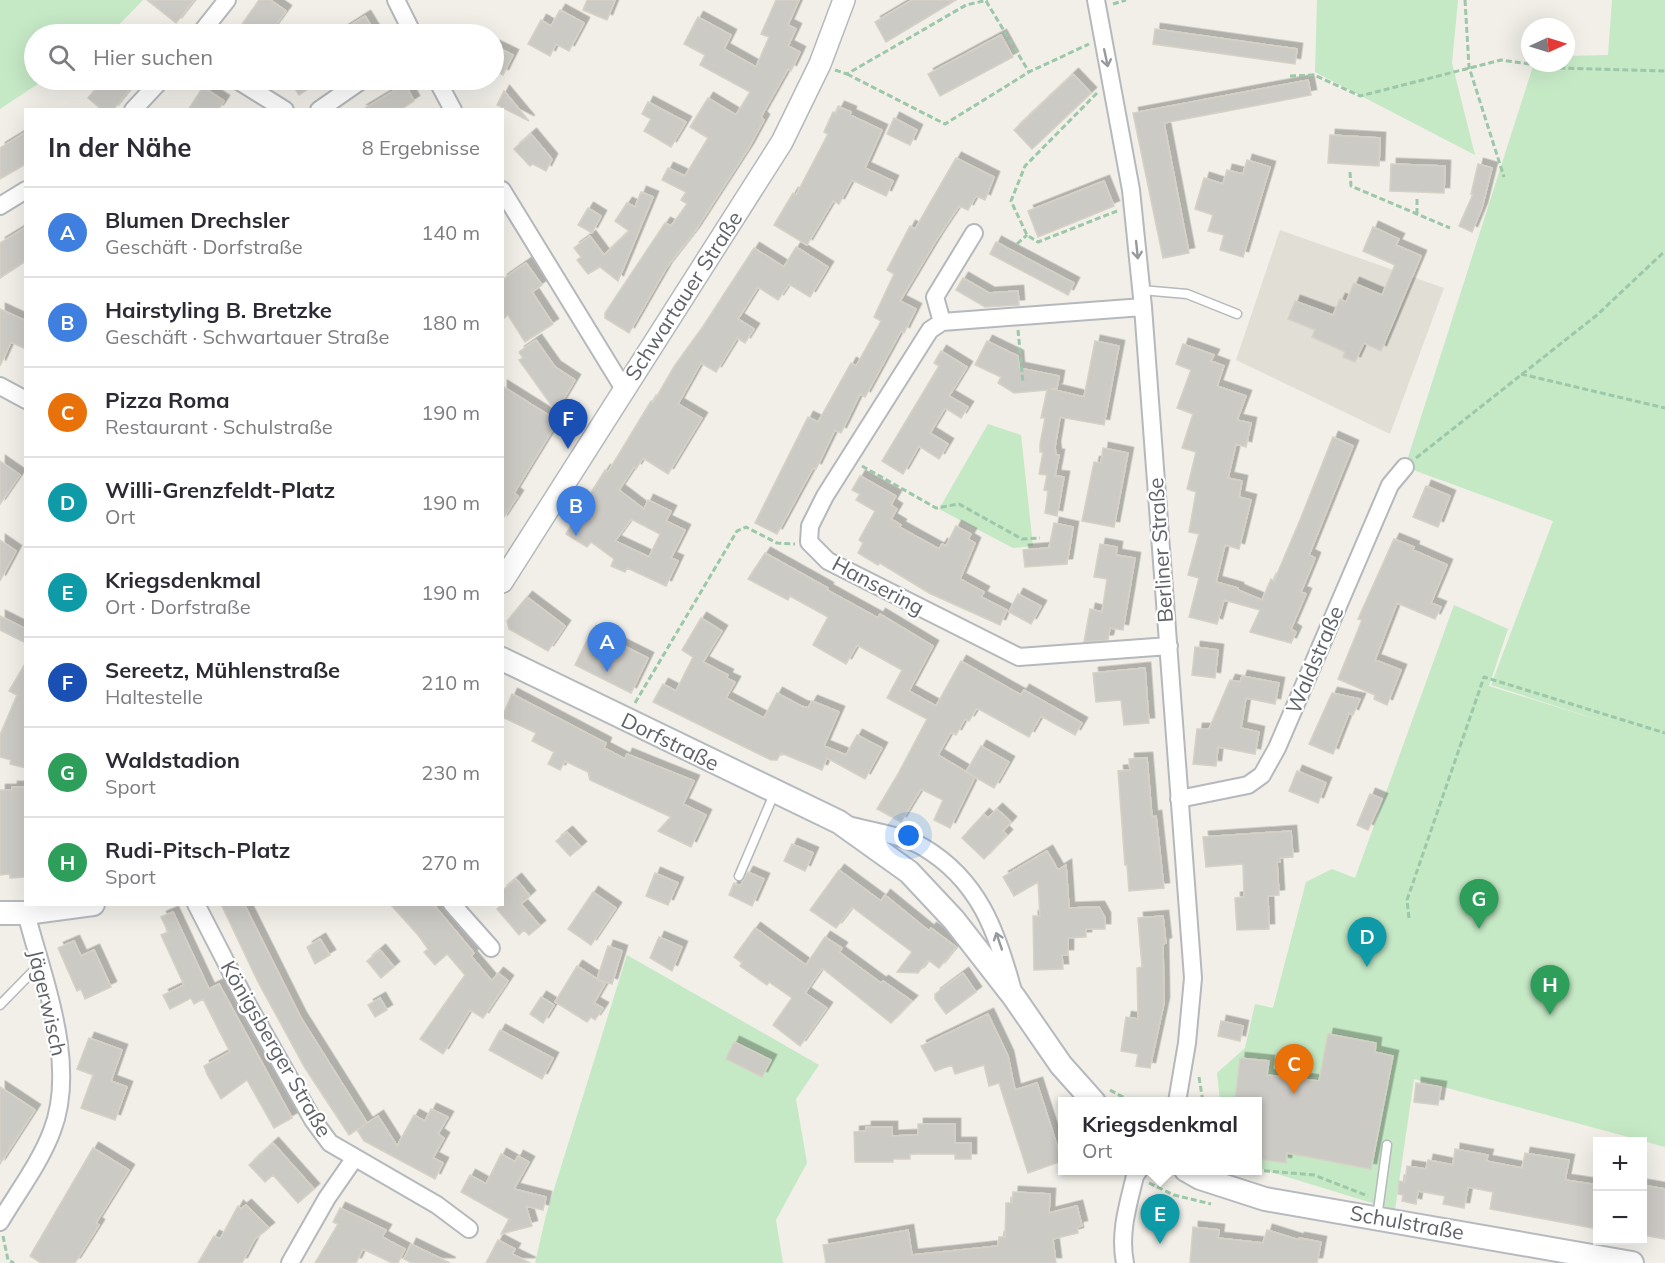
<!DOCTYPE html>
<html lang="de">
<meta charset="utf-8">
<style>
body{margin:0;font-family:Mulish,sans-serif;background:#f7f7f7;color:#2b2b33}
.controls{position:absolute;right:18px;bottom:18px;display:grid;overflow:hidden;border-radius:0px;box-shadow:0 6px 24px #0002}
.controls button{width:54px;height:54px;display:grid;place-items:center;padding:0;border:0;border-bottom:2px solid #e1e1e2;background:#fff;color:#2b2b33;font:30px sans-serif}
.compass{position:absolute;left:1521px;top:18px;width:54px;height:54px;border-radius:50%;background:#fff;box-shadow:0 6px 24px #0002;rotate:86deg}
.you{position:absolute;left:909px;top:836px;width:21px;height:21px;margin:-15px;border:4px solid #fff;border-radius:50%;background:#1a73e8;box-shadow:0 0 0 9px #1a73e833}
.badge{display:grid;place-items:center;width:39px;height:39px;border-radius:50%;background:#7c3aed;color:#fff;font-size:20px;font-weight:700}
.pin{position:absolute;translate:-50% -50px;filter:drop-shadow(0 2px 3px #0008)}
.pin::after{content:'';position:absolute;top:32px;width:21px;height:18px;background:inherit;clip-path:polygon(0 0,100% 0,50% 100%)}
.popup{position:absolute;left:1058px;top:1097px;width:204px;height:78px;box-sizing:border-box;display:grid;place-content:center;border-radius:0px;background:#fff;filter:drop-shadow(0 2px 4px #0005);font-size:20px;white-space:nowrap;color:#7c7c81}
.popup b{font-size:22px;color:#2b2b33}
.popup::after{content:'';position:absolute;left:50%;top:100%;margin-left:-12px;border:12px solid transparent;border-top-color:#fff}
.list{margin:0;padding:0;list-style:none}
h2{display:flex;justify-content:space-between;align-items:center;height:78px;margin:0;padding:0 24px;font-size:26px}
h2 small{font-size:20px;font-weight:400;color:#7c7c81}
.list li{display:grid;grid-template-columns:39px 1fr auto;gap:18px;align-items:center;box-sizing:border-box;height:90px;padding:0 24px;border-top:2px solid #e1e1e2}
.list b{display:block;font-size:22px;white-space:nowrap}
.list p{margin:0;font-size:20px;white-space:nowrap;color:#7c7c81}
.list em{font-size:20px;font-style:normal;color:#7c7c81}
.icon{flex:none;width:33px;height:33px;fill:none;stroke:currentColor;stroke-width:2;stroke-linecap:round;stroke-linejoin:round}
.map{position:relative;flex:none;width:1665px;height:1263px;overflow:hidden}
.search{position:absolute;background:#fff;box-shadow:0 6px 24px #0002;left:24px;top:24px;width:480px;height:66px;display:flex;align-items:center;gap:15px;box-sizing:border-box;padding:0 21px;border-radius:33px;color:#7c7c81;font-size:22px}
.panel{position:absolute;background:#fff;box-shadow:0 6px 24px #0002;left:24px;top:108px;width:480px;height:798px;border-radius:0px}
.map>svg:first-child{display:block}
</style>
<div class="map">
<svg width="1665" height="1263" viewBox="0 0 1665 1263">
<defs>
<filter id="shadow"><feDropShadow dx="5.5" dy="-5.5" stdDeviation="0" flood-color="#0004"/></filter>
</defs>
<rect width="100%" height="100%" fill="#f1efe8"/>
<path fill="#e1ded6" d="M1280,230l164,58 -54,146 -154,-74z"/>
<path fill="#c5e8c5" d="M0,0h143l-33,34h-76v46h10l-44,29z
M1317,0h141l-6,63 23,92 -160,-83z
M1612,0h53v1147l-251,-68 -19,131 -137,-42v-66l-38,-1 -3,-28 28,-25 10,-44 18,4 33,-126 26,-13 23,9 99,-273 54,24 -19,57 129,40 -127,-41 62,-164 -148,-54 129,-404h32v-7l42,-1z
M988,424l33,11 12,111 -20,2 -74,-39z
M627,955l192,110 -23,34 11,64 -31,57 7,43h-248l11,-48z"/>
<path fill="#cccac5" stroke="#d6d1c6" stroke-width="1.5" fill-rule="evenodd" filter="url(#shadow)" d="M147,0h47l-18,23z
M259,0h11l16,11 -17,23h-34z
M587,0h28l-8,20 -24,-10z
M776,0h23l-11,25 8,4 -8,17 12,6 -9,19 -3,-2 -27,48 3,3 -16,29 -53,82 -28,36 -38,66 -24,-15v-5l60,-90 6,3 16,-22 -6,-4 5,-8 -24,-12 6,-12 17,8 23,-38 -18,-11 18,-29 28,17 14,-23 -50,-27 5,-10 -21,-11 14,-27 33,18 -7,14 32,18 13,-30 -8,-3z
M912,0h44l-70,42 -11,-20z
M560,10l24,13 -15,28 -13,-7 -6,12 -22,-12 13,-24 10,6z
M365,16l11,18h-39z
M1155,29l142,20 -2,15 -142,-20z
M1001,35l12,22 -73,39 -12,-22z
M494,46l19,9 -10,20 -9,-5z
M1073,74l18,19 -59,56 -18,-19z
M103,80h23l7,5 -20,25h-11l-14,-12z
M289,80h33l-23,15z
M1308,80l3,15 -147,28 25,130 -26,5 -30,-145z
M405,84l9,17 -14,9h-38z
M203,87l21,14 -6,9h-30z
M504,91l25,30 -32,-16z
M648,102l38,20 -15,25 -27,-16 7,-12 -9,-5z
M839,107l12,5 -1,3 32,15 -17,38 28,13 -7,15 -34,-16 -13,24 -6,-3 -26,44 -33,-20 19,-32 3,2 32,-61 -4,-2 9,-20 3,1z
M894,118l23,12 -7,15 -23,-11z
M26,132v32l-26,15v-31z
M531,134l21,25 -6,12 -13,-7 -3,2 -16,-17z
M1330,135l50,3 -1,28 -51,-3z
M956,158l38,19 -9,23 -9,-4 -8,14 -9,-4 -22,33 -37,62 16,8 -12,24 -3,-2 -36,66 -5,-3 -19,39 -6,-3 -19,39 -3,-1 -36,66 -22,-11 53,-106 10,5 33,-59 5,3 25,-45 -7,-4 20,-43 -7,-4 23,-44 5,3z
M1247,160l23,7 -27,90 -23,-7 4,-15 -16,-4 5,-16 -18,-6 9,-31 19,6 4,-14 16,4z
M1391,164l54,2 -1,27 -54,-2z
M1478,164l14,4 -10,40 -10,24 -13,-6 14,-32h-2z
M1104,181l10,25 -76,31 -10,-26z
M641,192l12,5 -35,84 -18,-14 -12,7 -11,-14 4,-3 -7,-9 16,-12 14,19 25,-24 -14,-10 12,-18 8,4z
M588,208l13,8 -9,17 -14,-8z
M26,227v34l-26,17v-35z
M1373,227l26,12 -3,6 25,11 -40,95 -17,-8 -9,19 -12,-5 2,-5 -33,-15 3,-7 -27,-11 7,-18 38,14 7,-16 6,3 8,-19 28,12 13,-30 -32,-14z
M996,242l78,41 -6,12 -78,-41z
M796,247l32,20 -18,30 -21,-13 -11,16 -20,-13 -20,32 16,10 -9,14 -8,-5 -21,34 -15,-9 -23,41 24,14 -34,56 -25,-16 -7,11 -2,-2 -15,23 25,19 4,-9 23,11 -5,10 19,9 -14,28 7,3 -12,25 -39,-18 -2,4 -14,-6 3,-7 -23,-17 -4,5 -21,-13 6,-10 -5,-3 12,-19 5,2 21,-34 3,2 43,-71 2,2 22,-38 27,-37 52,-80 30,19zM631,519l29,15 -11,23 -34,-16z
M526,263l16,22 -10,7 21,32 -28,18 -17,-27 -6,5v-40z
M963,278l26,15 29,-2 1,14 -34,2 -29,-17z
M0,309l26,12v28l-15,-7 -11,24z
M536,340l19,27 20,13 -19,32 -37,-52 4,-2 -4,-6z
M987,341l31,15 1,12 40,8 -2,12 -6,1 33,8 11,-56 24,5 -15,79 -44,-8 -5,30 1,8h3l-4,21 9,1 -7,39 -12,-3 3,-22 -4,-1 3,-15 -8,-1 4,-22h-3v-8l5,-26h-4l6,-28 -33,3 -16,-10 3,-6 -26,-12z
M1183,344l31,11 -3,6 13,5 -7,20 29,10 -9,24 14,3 -5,24 -10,-3 -8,34 14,3 -3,16 12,3 -12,49 -14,-4 -9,37 22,6v2l24,10 9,-21 3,2 26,-61 33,-83 20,9 -44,109 6,3 -14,34 5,2 -15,35 5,3 -5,11 -41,-11 10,-22 -36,-10 -7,24 -28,-7 10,-39 -11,-3 11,-41 -10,-2 7,-40 -9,-3 9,-37 -14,-4 11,-34 -16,-6 14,-38 -15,-6z
M941,351l26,16 -18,29 19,11 -7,11 -16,-10 -15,25 18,11 -9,15 -20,-13 -16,28 -21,-13 57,-95 -5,-3z
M502,386l56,35 -44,72 4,3 -16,24z
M1103,448l25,5 -14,74 -32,-6 12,-59 7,1z
M0,461l20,14 -20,29z
M860,476l36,20 -5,9 6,4 -6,10 10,6 -2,2 40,22 3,-5 4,2 10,-20 15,8 -3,5 7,4 -15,36 24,13 -3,5 26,13 -7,15 -71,-32 -49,-30 -2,2 -20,-12 5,-10 -4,-3 16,-29 -19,-11 4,-6 -8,-4z
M1426,486l24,10 -12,31 -25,-10z
M1054,523l19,4 -6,37 -42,3 -2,-17 26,-2z
M1394,539l20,8 -1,3 34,15 -16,38 10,4 -6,12 -38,-16 -22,57 26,10 -14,35 -13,-6 1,-4 -37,-16 24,-59 -4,-1z
M0,540l16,11 -16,30z
M1100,544l17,3 -1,8 19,3 -12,72 -13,-2 -2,12 -24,2 6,-33 12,3 5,-33 -13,-2z
M765,553l63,35 -1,2 51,28 2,-4 53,32 -24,45 27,15 25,-45 60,34 3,-5 58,33 -7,12 -34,-19 -12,21 -52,-29 -8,13 -4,-2 -9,16 -5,-3 -13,23 37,22 -25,51 -16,-8 9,-20 -22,-11 -20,33 -24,-13 21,-35 29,-55 -40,-21 15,-28 -45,-25 -11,19 -33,-19 15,-28 -38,-21 -2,4 -40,-21z
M1018,594l23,12 -10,18 -22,-12z
M527,597l38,29 -17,25 -39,-22 -2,-8z
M0,616l26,13v14l-26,-13z
M701,618l21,13 -19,31 25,13 -2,3 9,4 -9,16 38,20 13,-25 24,13 7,2 4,-7 27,11 -15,34 22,9 11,-20 25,13 -17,31 -38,-21 -5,12 -41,-17 -4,7h-6l-118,-58 10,-18 13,7 17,-34 -11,-7z
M590,634l22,11 2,-4 34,17 -17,35 -56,-28z
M1195,647l23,3 -3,28 -23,-3z
M26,662v106l-16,-4 1,-4 -11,-3v-22l17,-40 -8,-4z
M1145,668l4,55 -25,2 -3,-25 -25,2 -3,-29z
M1242,676l37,7 -4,21 -29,-6 -5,30 18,4 -4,22 -37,-7 -2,19 -23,-2 4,-35h12l21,-49 10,2z
M1332,693l28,6 -7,16 -4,-2 -16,41 -24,-10z
M512,694l94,49 -2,5 21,11 2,-5 67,27 -11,23 23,11 -15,32 -33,-16 13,-14 -81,-37 -2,-8 -23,-11 -5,9 -12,-6 6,-12 -22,-11 4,-8 -34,-16z
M981,746l28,16 -15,26 -28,-16z
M1147,758l5,59 4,-1 8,72 -35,3 -2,-26h-2l-7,-94 12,-1 -1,-11z
M1297,771l29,12 -8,20 -29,-12z
M12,787h14v90l-16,1v-4l-10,1v-85h12z
M1370,794l12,5 -14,31 -11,-5z
M997,809l14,13 -8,9 4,4 -23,24 -22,-21 22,-24 4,4z
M1291,831l2,26 -13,1v4h-3l2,33 -11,1 1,33 -32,1 -2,-32 9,-1 -1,-33 -37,3 -3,-30z
M567,832l14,15 -11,9 -14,-15z
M792,844l21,9 -8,18 -21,-10z
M1047,851l11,19 8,-5 3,43 30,-1 6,11v11h-19v8l-18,1v17h-6l1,14 -29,1 -1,-54h7l-2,-34 -24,14 -11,-19z
M839,870l42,31 4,-6 44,36 2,-3 25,19 -17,21 -11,-8 -10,13 -21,-1 15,-20 -60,-45 -16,21 -26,-18z
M748,872l16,7 -12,27 -23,-11 5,-12 6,3z
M655,873l23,10 -10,22 -22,-9z
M516,879l14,17 -9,8 19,22 -11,9 -5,-5 -5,5 -22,-26 5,-5v-13z
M593,892l23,16 -25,37 -23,-16z
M221,904h23l57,114 66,105 -18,12 -44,-67 -47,-86z
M390,904h43l41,49 -3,3 21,25 6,-8 10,8 -25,37 -13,-8 -27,44 -23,-15 45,-64 -18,-21 -12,11 -11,-13 4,-3 -10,-14z
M173,912l36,77 10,-5 73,134 -18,10 -27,-48 -26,19 -14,-25 -3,-8 26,-14 -27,-53 -9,5 -3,-6 -21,11 -7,-14 21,-10 -23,-50 7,-3 -7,-15z
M1163,916l3,27 -3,1 1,59 -14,65 -14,-2 2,-12 -17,-3 5,-34 12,2 -1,-51 5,-1 -4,-49z
M755,928l51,37 19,-28 17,11 -3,4 42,31 2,-2 29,20 -21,22 -69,-55 -17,25 22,15 -27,38 -27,-21 19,-27 -23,-16 -2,3 -27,-19 2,-3 -8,-6z
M659,937l23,10 -10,24 -22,-13z
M320,939l10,16 -15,9 -8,-17z
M74,941l7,15 13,-6 17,37 -26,12 -4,-10 -4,2 -19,-43z
M608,946l14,5 -10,33 -15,-5z
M380,950l14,17 -13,11 -14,-17z
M577,966l28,18 -11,19 9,5 -8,12 -4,-3 -4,5 -32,-20z
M963,973l13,19 -30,22 -11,-15v-5z
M541,997l13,8 -11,18 -13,-9z
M380,998l7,12 -12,7 -7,-12z
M988,1014l20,42 7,34 22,-7 25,78 -34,12 -29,-90 -10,3 -5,-21 -29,9 -3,-9 -17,6 -14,-25z
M1221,1021l22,5 -3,15 -22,-5z
M500,1030l53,28 -11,21 -53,-29z
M1328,1034l48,9 -1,9 18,4 -22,113 -84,-16 -1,10 -29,-4v-58h-22l5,-43 29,3 -2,14 52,6z
M89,1038l33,12 -11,31 16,6 -12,33 -34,-12 12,-33 -16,-6z
M734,1042l37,18 -9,17 -36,-18z
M1416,1083l25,4 -3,18 -24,-3z
M0,1087l35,23 -35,54z
M431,1109l17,8 -10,17 6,4 -11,20 10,5 -8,16 -71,-38 -7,-11 21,-14 19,30 17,-31 11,6z
M918,1124h37v19h16v16h-16v-5h-45v5h-17v3h-38l-1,-30 12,-1v-4h26v9l26,-1z
M273,1143l41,46 -16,14 -25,-28 -8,7 -16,-17z
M93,1148l36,22 -33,53 3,2 -24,38h-34l-11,-7z
M1455,1149l33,6 -2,6 36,7 3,-15 44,7 -4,20 33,5v44l-108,-20 3,-17 -25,-5 -4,21 -21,-4 2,-8 -27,-5 -2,13 -14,-3 1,-6 -5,-1 1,-13 6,1 2,-16 19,3 2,-9 25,5z
M501,1154l14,8 3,-6 11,6 -15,27 32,8 -3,13 -17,-4 6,20 -31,8 8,-15 -48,-27 9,-17 16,9z
M1642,1185l23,4v50l-23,-4z
M1013,1192l37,2 -1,19 28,-7 5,20 -5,1 1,6 -25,6 3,24h-230l-3,-18 85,-15 4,25 86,-9 1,-9h6l1,-34h6z
M246,1205l23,23 -14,11 -13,24h-44l16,-27 6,3 18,-33 3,3z
M340,1208l46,22 -4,7 23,12 -7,14h-6l-29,-14 -7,14h-41l23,-39 -5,-2z
M1193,1227l26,3 -1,8 45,5 4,-13 32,10v-2l22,4 -4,21h-127z
M498,1240l17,9 -3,5 18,9h-44z
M411,1244l39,19h-38l-8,-4z"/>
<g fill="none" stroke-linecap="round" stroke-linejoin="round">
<defs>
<path id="service" d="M1141,290l46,4 50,20
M739,876l35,-82
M0,1005l39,-40
M1377,1218l10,-73"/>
<path id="minor" d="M396,0l17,34
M1096,0l35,190 12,117 50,671 -6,65 -10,59
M200,34l27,-34
M237,80l48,30
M437,80l16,30
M133,110l28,-30
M319,110l43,-30
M502,190l122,199
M0,206l26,-16
M1143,307l-201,15 -12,8 -105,166 -15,30 -1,16 19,19 191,96 150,-11
M942,322l-7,-25 39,-64
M0,386l26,14
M1179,799l69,-14 14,-10 15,-27 113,-263 15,-18
M848,825c22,6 57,11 75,22 56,33 74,85 90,144
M196,904l53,103 64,113 17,23 107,62 32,24
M452,904l39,44
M0,1222c17,-29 40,-59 52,-91 26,-67 -9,-152 -26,-218
M290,1263l37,-65 27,-39
M1125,1263c-6,-30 3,-58 10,-87l4,-6"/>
<path id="tertiary" d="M502,582l280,-440 38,-78 24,-64"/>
<path id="secondary" d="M502,659l337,163 70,50 45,48 60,77 47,68 33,37
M0,913h26l67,-9
M1186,1170l14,8 65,21 367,64"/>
</defs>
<use href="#service" stroke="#b5b8bc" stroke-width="11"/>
<use href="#minor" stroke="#b5b8bc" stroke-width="20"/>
<use href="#tertiary" stroke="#b5b8bc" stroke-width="24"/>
<use href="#secondary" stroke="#b6babf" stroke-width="26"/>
<path stroke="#9cc7a9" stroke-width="3" stroke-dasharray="6 3" stroke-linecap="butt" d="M1465,0l4,67 35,110
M986,1l43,71
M1113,4l13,-4
M835,70l12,4 119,-69 22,-5
M847,74l98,50 84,-52 60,-28
M1290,76l24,-1 46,21 141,-36 58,8 106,3
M1097,93l-72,73 -14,35 16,34 11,7 79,-31
M1350,172l1,14 99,42
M1417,214v-16
M1017,244l10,-9
M1018,330l5,52
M1521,374l144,34
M1416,458l181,-143 68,-64
M862,466l74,42 23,-4 63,35 18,-1
M635,703l102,-172 9,-4 31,16 18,1
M1409,918l-2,-18 77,-223 181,56
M1199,1077l4,25
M1110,1090l22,12
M1255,1170l59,5 54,21
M1149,1183l25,12 37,9
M3,1236l5,24 6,3"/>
<use href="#service" stroke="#fff" stroke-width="8"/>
<use href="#minor" stroke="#fff" stroke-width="16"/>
<use href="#tertiary" stroke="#fff" stroke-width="21"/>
<use href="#secondary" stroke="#fff" stroke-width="22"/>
</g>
<defs><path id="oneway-shaft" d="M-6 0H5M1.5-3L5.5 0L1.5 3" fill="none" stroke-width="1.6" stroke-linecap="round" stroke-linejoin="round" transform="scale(1.5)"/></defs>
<g stroke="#979a9d">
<use href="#oneway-shaft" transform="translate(1106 58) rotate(78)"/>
<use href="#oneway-shaft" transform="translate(1137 250) rotate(84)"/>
<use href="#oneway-shaft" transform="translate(999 941) rotate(-109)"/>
</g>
<g text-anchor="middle" stroke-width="4.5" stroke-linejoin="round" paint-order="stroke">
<g font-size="21" fill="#5f6368" stroke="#fff">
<text transform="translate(684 296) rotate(-57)" y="7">Schwartauer Straße</text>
<text transform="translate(1161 550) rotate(-94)" y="7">Berliner Straße</text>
<text transform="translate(878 586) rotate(28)" y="7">Hansering</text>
<text transform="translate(1315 660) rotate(-67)" y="7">Waldstraße</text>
<text transform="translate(670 742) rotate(26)" y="7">Dorfstraße</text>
<text transform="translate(47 1003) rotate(77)" y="7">Jägerwisch</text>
<text transform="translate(276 1049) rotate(60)" y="7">Königsberger Straße</text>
<text transform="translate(1407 1223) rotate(10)" y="7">Schulstraße</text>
</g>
</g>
</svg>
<div class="controls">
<button>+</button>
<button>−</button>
</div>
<svg class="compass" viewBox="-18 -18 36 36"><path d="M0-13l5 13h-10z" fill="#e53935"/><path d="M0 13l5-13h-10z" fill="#7c7c81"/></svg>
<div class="you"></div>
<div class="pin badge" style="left:607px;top:672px;background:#3f7fe0">A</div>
<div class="pin badge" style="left:576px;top:536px;background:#3f7fe0">B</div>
<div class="pin badge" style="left:1294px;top:1094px;background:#e8710a">C</div>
<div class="pin badge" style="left:1367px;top:967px;background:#0f9aa8">D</div>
<div class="pin badge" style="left:1160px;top:1244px;background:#0f9aa8">E</div>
<div class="popup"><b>Kriegsdenkmal</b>Ort</div>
<div class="pin badge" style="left:568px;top:449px;background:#1a4fb4">F</div>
<div class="pin badge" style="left:1479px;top:929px;background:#2e9e5b">G</div>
<div class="pin badge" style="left:1550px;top:1015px;background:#2e9e5b">H</div>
<div class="search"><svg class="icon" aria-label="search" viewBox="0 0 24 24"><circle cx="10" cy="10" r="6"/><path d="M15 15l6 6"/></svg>Hier suchen</div>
<section class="panel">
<h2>In der Nähe<small>8 Ergebnisse</small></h2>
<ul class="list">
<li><span class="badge" style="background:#3f7fe0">A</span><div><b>Blumen Drechsler</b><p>Geschäft · Dorfstraße</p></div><em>140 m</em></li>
<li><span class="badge" style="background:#3f7fe0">B</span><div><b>Hairstyling B. Bretzke</b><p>Geschäft · Schwartauer Straße</p></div><em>180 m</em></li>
<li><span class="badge" style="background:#e8710a">C</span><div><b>Pizza Roma</b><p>Restaurant · Schulstraße</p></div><em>190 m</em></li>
<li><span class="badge" style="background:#0f9aa8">D</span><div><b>Willi-Grenzfeldt-Platz</b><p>Ort</p></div><em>190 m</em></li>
<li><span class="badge" style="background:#0f9aa8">E</span><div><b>Kriegsdenkmal</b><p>Ort · Dorfstraße</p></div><em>190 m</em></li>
<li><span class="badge" style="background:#1a4fb4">F</span><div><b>Sereetz, Mühlenstraße</b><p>Haltestelle</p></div><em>210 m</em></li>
<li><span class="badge" style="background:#2e9e5b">G</span><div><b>Waldstadion</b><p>Sport</p></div><em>230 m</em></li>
<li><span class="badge" style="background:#2e9e5b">H</span><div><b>Rudi-Pitsch-Platz</b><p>Sport</p></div><em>270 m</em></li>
</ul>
</section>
</div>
